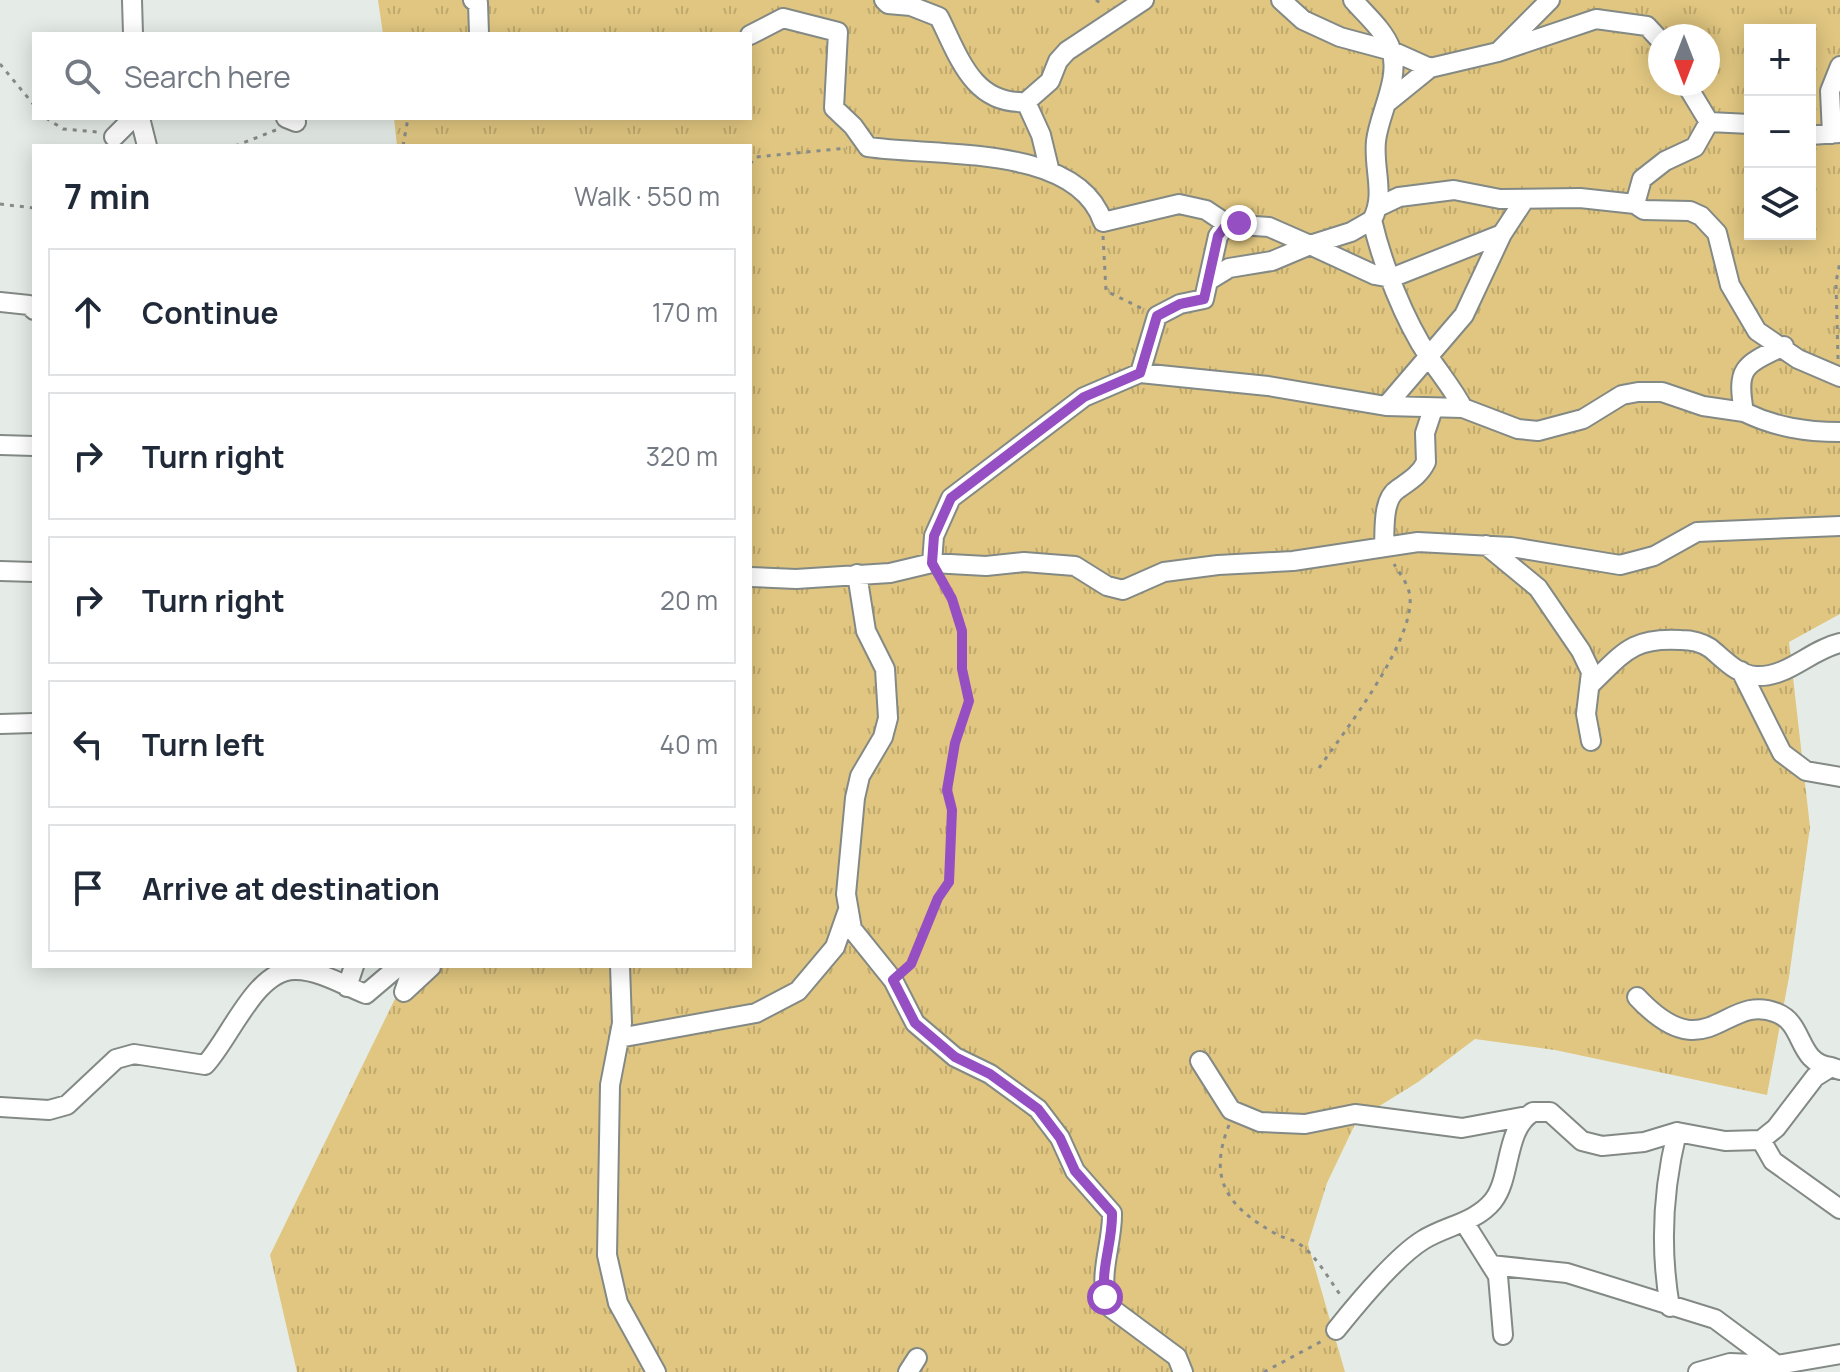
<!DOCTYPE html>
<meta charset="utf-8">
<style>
body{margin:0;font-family:Manrope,sans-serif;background:#f2f2f3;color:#1f2937}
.controls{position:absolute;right:24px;top:24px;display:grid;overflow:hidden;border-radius:0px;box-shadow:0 4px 20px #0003}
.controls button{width:72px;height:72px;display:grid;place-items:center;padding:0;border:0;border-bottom:2px solid #e0e1e3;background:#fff;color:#1f2937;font:40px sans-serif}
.compass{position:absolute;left:1648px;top:24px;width:72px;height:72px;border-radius:50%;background:#fff;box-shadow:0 4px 20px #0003;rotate:180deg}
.stop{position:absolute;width:24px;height:24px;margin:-18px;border:6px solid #954fc3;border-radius:50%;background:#fff}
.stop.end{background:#954fc3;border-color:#fff;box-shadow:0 2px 8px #0008}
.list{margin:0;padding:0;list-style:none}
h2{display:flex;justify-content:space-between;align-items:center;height:104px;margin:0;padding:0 32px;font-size:34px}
h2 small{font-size:26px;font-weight:400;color:#747a83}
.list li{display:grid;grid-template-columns:52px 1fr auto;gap:24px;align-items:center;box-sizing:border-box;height:128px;margin:0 16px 16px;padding:0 16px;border:2px solid #e0e1e3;border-radius:0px}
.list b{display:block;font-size:30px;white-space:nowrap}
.list em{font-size:26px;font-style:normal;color:#747a83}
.icon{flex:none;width:44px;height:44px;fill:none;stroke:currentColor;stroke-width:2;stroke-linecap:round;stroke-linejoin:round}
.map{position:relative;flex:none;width:1840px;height:1372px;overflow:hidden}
.search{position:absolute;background:#fff;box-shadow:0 4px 20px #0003;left:32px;top:32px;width:720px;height:88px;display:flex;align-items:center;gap:20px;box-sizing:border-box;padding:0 28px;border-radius:0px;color:#747a83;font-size:30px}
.panel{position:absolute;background:#fff;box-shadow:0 4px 20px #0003;left:32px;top:144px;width:720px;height:824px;border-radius:0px}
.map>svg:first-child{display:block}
</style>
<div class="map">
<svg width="1840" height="1372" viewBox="0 0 1840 1372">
<defs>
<pattern id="grass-tufts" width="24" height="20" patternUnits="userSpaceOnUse" patternTransform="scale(2)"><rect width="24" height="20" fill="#e0c680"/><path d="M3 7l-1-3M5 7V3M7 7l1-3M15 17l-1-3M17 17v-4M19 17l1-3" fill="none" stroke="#bfa96d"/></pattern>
</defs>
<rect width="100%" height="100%" fill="#e5ece7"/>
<path fill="url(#grass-tufts)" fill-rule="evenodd" d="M378,0h1462v614l-51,28 21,185 -21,150 -22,118 -212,-45 -80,-11 -57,43 -61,38 -30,63 -19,61 37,128h-1048l-27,-117 141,-289h339v-820h-353l-3,-28h356v-84h-367zM1750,30h60v204h-60zM1660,36h48v48h-48z"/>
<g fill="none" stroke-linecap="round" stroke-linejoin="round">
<defs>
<path id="minor" d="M132,0l1,34
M473,0l5,3 1,31
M884,0l4,4 23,2 28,11c20,40 34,88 87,85
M1281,0l22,20 37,17 52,14 38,17 68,-16 98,-33 51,7 13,14
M1353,0c13,15 31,30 38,49 10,30 -12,64 -15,92 -3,28 10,54 -4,79 10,43 32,100 57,137 12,18 24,32 34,51
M750,35l33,-17 55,14 -4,76 19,18 15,21c69,10 209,-3 235,75l76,-18 27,6 21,14 42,3 41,18 41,-13 21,-12
M1500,50l50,-50
M1686,84l23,38 41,2
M1388,102l42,-34
M140,118l7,28
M286,118l10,4
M1832,134l-2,-43 10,-25
M1810,135l30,-2
M114,137l19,-19
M1049,168l-8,-33 -15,-33 24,-21 8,-20 9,-10 77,-51
M1635,204l7,-25 23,-18 30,-14 14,-25
M1380,206l19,-9 55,-7 46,9 80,-1 55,6 9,6 46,1 11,5 16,17 13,52 27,46 41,28 42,18
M1211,279l18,-11 43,-7 38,-16 65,30 16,3 111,-44 23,-35
M0,302l29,3 5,5
M1140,373l128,13 118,20 77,2 55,21 20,2 45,-12 39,-24 16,-3h24l41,14 41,6c-8,-45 0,-47 40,-66
M1386,406l78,-91 38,-81
M1744,412c31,15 61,20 96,20
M0,445l34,1
M1486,545l52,43 43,63 10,21 -5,42 5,27
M1384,546c1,-16 -2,-47 14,-57 11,-8 22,-14 28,-27l-1,-29 8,-24
M932,563l2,-27 17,-38 133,-101 56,-24 17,-57 23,-12 24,-5 14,-63 9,-12
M0,571l34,1
M857,574l9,57 19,38 3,49 -5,19 -23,39 -5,22 -9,96 6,35 41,51 22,43 40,34 35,17 48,35 22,29 15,33 37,42c1,32 -17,67 -1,95l66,49 6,15
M750,577l46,2 94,-6 42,-10 54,3 38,-4 51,4 32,20 16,4 41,-18 54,-7 75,-4 125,-19 93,5 109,18 34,-9 43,-24 143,-6
M1741,671l41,82 24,18 34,6
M1592,683c32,-31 41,-46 89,-43 10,0 20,2 29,8 14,11 27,27 46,28 31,2 54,-26 84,-33
M0,724l34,-1
M413,966l-9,26 27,-25
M620,966l2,57 -12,62 -3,170 11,48 38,69
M347,987l7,-21
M1637,997c71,76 88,-6 140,16 28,11 20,50 54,54
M619,1038l137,-25 42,-22 37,-44 13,-37
M1200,1061l31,49 29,12 45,2 50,-10 107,14 65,-12
M0,1107l49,3 18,-5 49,-46 18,-5 71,11c25,-26 51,-97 91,-95 23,0 49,16 70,24l33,-28
M1761,1140l12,21 67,48
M1464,1222l34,54 5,59
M1491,1265l76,8 148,46 62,46
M1670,1307c-10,-57 -7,-118 7,-175
M1336,1330c20,-25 61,-74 87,-90 22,-14 52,-17 70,-39 19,-24 11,-72 40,-89h17l32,29 20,5 42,-4 33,-10 48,9 36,-1 15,-12 39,-51 16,-10 9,3
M908,1372l9,-14
M1698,1372l32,-9 47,2 63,-11"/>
</defs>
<use href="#minor" stroke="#838984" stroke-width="22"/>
<path stroke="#888c89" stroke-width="3" stroke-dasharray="4 6" stroke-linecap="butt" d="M1096,0l8,6
M0,64l34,41
M46,118l17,11 35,3
M235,146l41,-16
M403,146l5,-28
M750,164l6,-7 91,-9
M0,204l34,4
M1103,236l3,55 37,18
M1838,359l-2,-77 4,-20
M1319,768c25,-36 95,-126 91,-171 -1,-12 -10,-23 -16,-33
M905,970l6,-6 27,-66 11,-16 3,-72 -5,-20 8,-47 14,-42 -7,-32v-38l-10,-32 -10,-18
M1229,1125c-22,55 -1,82 47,109 7,4 16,5 22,9 19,13 30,35 43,53
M1264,1372l60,-32"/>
<use href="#minor" stroke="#fff" stroke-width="18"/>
</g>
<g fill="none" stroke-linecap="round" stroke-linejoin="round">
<path stroke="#954fc3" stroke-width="10" d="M1105,1297c-5,-27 8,-56 7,-84l-37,-42 -15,-33 -22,-29 -48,-35 -35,-17 -40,-34 -22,-43 18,-16 27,-66 11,-16 3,-72 -5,-20 8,-47 14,-42 -7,-32v-38l-10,-32 -20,-36 2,-27 17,-38 133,-101 56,-24 17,-57 23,-12 24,-5 14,-63 9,-12 12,-1"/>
</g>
</svg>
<div class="controls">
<button>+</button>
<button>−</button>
<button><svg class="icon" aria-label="layers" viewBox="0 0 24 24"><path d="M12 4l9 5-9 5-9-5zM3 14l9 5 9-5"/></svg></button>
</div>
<svg class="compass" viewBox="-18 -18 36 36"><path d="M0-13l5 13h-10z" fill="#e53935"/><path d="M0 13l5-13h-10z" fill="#747a83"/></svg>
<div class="stop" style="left:1105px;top:1297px"></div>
<div class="stop end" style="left:1239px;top:223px"></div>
<div class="search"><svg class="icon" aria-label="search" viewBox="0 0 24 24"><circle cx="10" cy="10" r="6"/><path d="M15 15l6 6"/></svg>Search here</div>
<section class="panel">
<h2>7 min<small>Walk · 550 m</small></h2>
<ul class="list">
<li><svg class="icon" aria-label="ahead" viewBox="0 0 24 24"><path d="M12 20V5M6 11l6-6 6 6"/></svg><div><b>Continue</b></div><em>170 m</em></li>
<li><svg class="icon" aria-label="right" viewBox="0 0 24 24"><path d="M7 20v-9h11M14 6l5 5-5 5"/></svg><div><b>Turn right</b></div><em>320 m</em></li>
<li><svg class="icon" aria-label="right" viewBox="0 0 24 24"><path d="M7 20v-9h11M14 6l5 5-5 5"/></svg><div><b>Turn right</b></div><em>20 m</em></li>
<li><svg class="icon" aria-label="left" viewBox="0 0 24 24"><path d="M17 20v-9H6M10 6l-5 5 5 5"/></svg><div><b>Turn left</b></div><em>40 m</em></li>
<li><svg class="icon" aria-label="arrive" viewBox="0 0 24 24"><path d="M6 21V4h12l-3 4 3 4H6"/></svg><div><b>Arrive at destination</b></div></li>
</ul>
</section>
</div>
